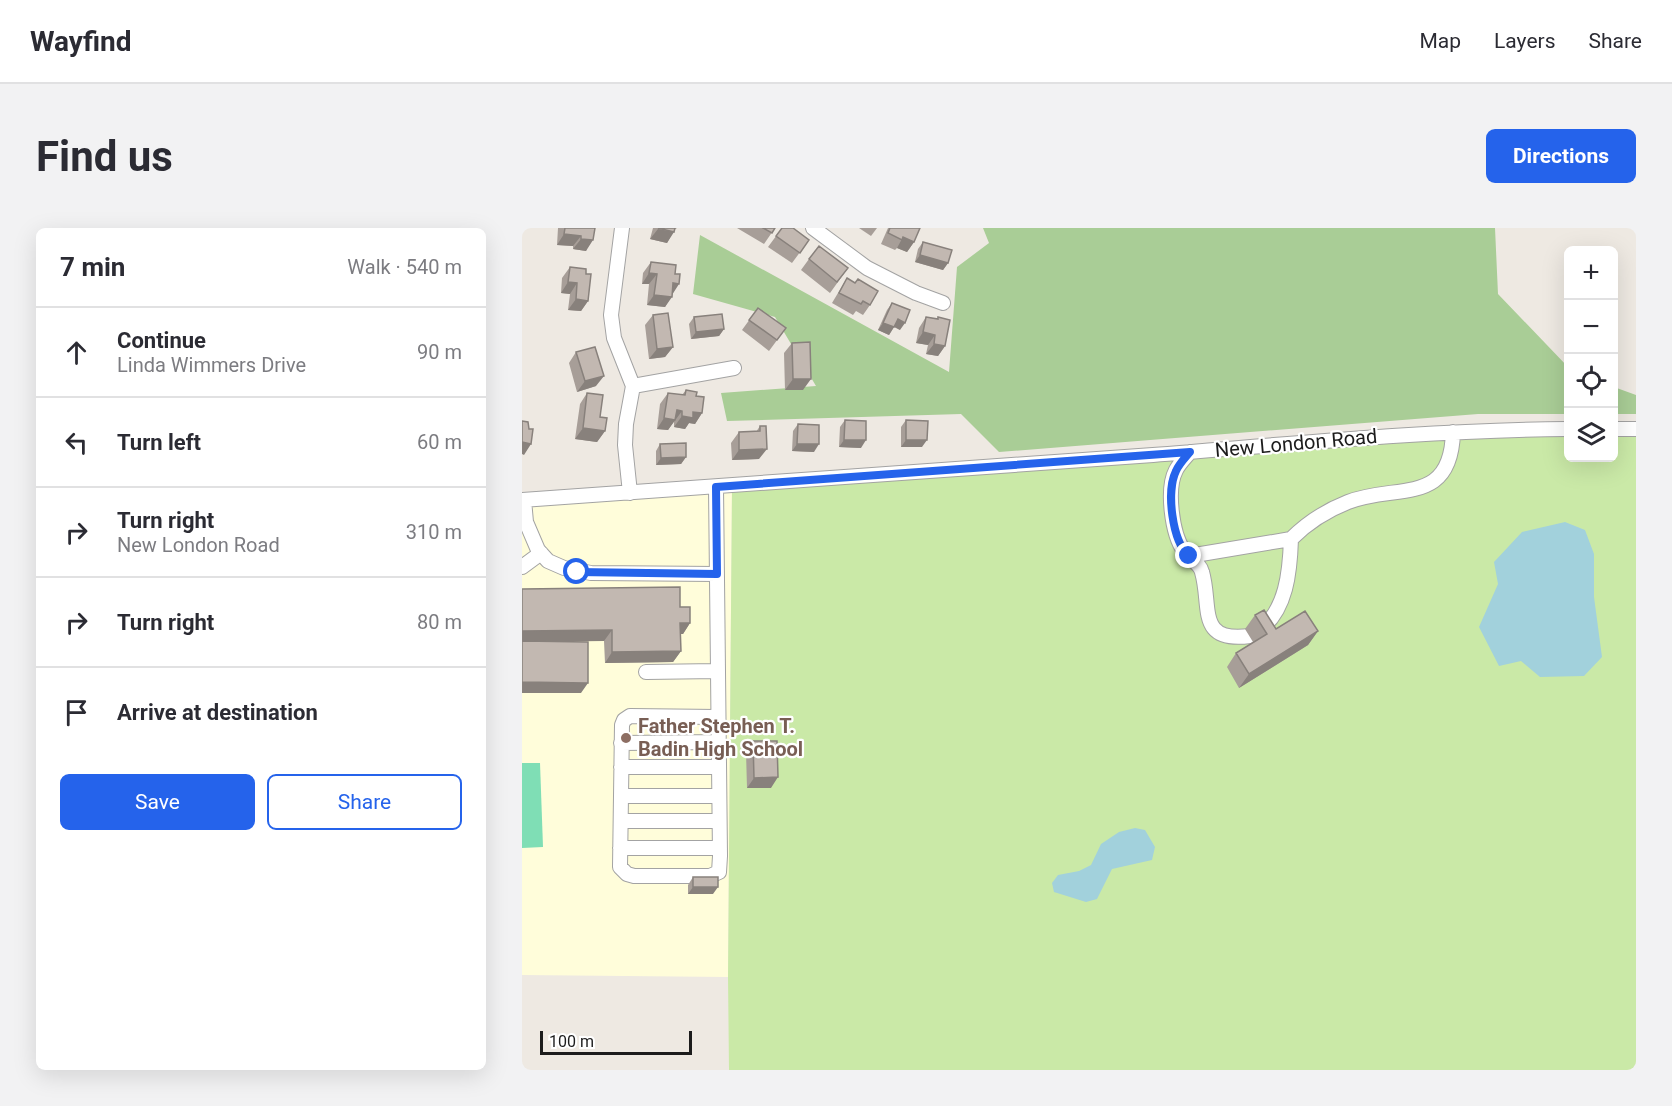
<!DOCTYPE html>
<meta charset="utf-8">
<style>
body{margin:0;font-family:Roboto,sans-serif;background:#f2f2f3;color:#2b2b33}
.controls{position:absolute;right:18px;top:18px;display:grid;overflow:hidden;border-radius:9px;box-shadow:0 6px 24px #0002}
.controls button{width:54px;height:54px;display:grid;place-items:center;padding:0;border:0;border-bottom:2px solid #e1e1e2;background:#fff;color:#2b2b33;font:30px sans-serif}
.scale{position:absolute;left:18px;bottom:15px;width:152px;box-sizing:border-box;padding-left:6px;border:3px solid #1c1c1c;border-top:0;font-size:16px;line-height:21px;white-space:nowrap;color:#1c1c1c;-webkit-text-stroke:4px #fff;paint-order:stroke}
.stop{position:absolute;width:18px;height:18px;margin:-14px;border:4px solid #2563eb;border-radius:50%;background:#fff}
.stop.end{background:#2563eb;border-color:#fff;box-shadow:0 2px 6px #0008}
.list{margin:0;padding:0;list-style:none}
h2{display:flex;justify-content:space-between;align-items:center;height:78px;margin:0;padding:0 24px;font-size:26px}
h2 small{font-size:20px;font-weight:400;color:#7c7c81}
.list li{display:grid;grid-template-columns:39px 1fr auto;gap:18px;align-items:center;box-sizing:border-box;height:90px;padding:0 24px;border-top:2px solid #e1e1e2}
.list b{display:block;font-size:22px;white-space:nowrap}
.list p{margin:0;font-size:20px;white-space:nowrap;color:#7c7c81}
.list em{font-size:20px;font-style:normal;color:#7c7c81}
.actions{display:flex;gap:12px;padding:18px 24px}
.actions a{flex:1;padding:14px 0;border:2px solid #2563eb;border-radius:9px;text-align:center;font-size:21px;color:#2563eb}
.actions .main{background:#2563eb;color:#fff}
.icon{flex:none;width:33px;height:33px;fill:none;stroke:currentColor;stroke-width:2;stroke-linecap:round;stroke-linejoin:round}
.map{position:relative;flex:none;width:1114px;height:842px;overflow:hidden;border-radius:9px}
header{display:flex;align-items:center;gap:36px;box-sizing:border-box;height:84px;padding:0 30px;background:#fff;border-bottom:2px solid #e1e1e2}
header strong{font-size:28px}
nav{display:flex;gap:33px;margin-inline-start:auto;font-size:21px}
.intro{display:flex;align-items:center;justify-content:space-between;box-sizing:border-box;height:144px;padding:0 36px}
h1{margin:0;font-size:42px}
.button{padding:15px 27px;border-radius:9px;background:#2563eb;color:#fff;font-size:21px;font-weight:700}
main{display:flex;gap:36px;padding:0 36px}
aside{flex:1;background:#fff;border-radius:9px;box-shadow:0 6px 24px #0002}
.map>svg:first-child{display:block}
</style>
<header>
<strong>Wayfind</strong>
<nav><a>Map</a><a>Layers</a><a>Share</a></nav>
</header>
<div class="intro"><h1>Find us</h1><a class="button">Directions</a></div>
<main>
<aside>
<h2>7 min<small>Walk · 540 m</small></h2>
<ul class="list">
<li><svg class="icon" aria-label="ahead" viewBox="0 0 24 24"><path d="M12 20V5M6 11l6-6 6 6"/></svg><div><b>Continue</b><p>Linda Wimmers Drive</p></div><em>90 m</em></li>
<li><svg class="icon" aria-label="left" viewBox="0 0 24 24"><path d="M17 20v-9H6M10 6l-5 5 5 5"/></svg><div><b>Turn left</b></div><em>60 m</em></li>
<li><svg class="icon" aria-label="right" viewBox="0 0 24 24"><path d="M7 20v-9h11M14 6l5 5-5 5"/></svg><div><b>Turn right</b><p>New London Road</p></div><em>310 m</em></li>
<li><svg class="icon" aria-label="right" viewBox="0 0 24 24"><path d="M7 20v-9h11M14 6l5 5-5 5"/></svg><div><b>Turn right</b></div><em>80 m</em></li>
<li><svg class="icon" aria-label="arrive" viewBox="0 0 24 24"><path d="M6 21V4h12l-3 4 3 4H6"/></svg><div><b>Arrive at destination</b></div></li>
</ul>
<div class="actions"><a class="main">Save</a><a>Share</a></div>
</aside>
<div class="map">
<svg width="1114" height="842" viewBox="0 0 1114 842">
<rect width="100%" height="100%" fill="#eee9e2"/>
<path fill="#fffdda" d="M210,258l-4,491 -206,-2v-475z"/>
<path fill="#cae9a7" d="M1046,201v29h46v-29h22v641h-907l-1,-93 4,-491z"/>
<path fill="#a9cd96" d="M461,0h512l3,66 70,73v47h-90l-479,38 -38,-38 -234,7 -6,-28 95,-7 -41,-69 -82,-23 7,-59 249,137 8,-105 32,-24z
M1092,159l22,8v19h-22z"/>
<path fill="#7fdeb5" d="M0,535h18l3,84 -21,1z"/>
<path fill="#a2d1dc" d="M1043,294l20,8 9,24v43l8,60 -18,19 -44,1 -19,-16 -22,5 -20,-39 19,-43 -4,-22 28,-30z
M613,600l10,2 10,17 -3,13 -40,9 -15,30 -11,3 -32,-10 -2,-9 6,-8 21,-4 12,-6 10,-21 18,-12z"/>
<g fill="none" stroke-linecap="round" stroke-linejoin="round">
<defs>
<path id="minor" d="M100,0l-11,87 3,23 19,48 -7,38 -1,21 5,48
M291,0l54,40 49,25 27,10
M111,158l101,-18
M1092,201h22
M668,224c-5,6 -11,12 -14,18 -10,19 -4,64 8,81 5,8 16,12 18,21 10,35 -6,71 48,64
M194,259l4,369 -1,16 -9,4h-76l-7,-2 -7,-7 2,-142 2,-5 6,-4 87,1
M0,272c210,-15 421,-30 631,-45 139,-11 276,-25 415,-26
M2,272l2,22 12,28 10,11 16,7 27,5 126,1
M667,328l102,-17
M0,339l19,-14
M736,403c29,-20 32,-61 33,-92 17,-17 34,-28 57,-37 49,-19 103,5 105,-70
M124,444l71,-1
M99,515l97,-1
M99,539h97
M99,568h98
M99,593h98
M98,620h100"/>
</defs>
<use href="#minor" stroke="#a3a3a3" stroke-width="16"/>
<use href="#minor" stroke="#fff" stroke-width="14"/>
</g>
<path fill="#a79e98" d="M36,0h37l-9,23 -13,-2v-3l-16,-1z
M131,0h24l-3,2 -7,13 -17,-4z
M215,0h38l-11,16z
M260,0l27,12 -17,23 -24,-16z
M337,0h18l-6,8z
M366,0h32l-6,14 -7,10 -10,-4 -2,2 -14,-6z
M401,14l25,21 -5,7 -28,-8 3,-13z
M287,31l39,9 -18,25 -29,-23z
M129,34l22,31 -8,14 -18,-2 2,-21h-7l1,-11z
M48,39l16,7 2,27 -7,10 -13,-1 2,-16 -9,-1 1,-15z
M325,50l23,27 -7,10 -7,-4 -3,4 -21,-12z
M370,75l8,27 -6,-3 -5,8 -11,-5 9,-20z
M236,80l28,20 -17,23 -27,-21z
M131,87l20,32 -8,10 -16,2 -4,-34z
M172,89l30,12 -5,7 -28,3 -2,-15z
M404,89l11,2 1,-2 7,29 -7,10 -12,-2 2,-9 -12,-2 3,-15z
M270,115l11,47h-18l-1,-37z
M54,124l20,34 -19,6 -8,-29z
M164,162l10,6 6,17 -7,11 -6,-1 -4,6 -11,-2v-6l-6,9 -11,-1 3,-25 8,-11 14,2z
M65,165l13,24 5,14 -8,11 -22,-3 5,-35z
M323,192l16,28 -22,-1 1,-20z
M384,192l16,27h-21v-20z
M276,196l16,28 -22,-1 1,-20z
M238,198l-1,33 -27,1 -1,-17 8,-11h17z
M138,216l26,13 -5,7 -25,1v-14z
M0,361l158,18 10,16 -7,11h-3l1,17 -8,11 -68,1 -1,-22h-49l26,52h-59z
M733,387l21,14 42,2 -10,14 -69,43 -12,-21 9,-14 17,-11 -8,-13z
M231,513l18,47h-24l-1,-36z
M171,649l20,17h-25v-9z"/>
<path fill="#88817c" d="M136,1l16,3 -7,11 -17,-4z
M42,6l17,2 -8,10 -16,-1z
M381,9l11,5 -7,10 -10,-4z
M59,11l12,1 -7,11 -13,-2z
M398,27l28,8 -5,7 -28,-8z
M127,45l8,1 -8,10h-7z
M46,54l9,1 -7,11 -9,-1z
M151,55l6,1 -7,11z
M132,67l18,2 -7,10 -18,-2z
M54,71l12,2 -7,10 -13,-1z
M376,91l7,4 -5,7 -7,-4z
M361,95l11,4 -5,8 -11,-5z
M202,101l-5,7 -28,3 5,-7z
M401,104l12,3 -7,10 -12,-2z
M412,116l11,2 -7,10 -12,-2z
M151,119l-8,10 -16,2 8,-10z
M82,148l-8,10 -19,6 8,-11z
M271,151h18l-8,11h-18z
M155,182l5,1 -14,19 -11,-1 7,-11z
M171,184l9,1 -7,11 -6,-1 -4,6 -11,-2 8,-11z
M61,200l22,3 -8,11 -22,-3z
M322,212h22l-5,8 -22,-1z
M384,212h21l-5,7h-21z
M0,214l9,2 -7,11 -2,-1z
M275,216h22l-5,8 -22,-1z
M245,221l-8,10 -27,1 7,-10z
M164,229l-5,7 -25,1 5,-7z
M158,395h10l-7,11h-10z
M90,402l-8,11 -82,1v-11z
M796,403l-10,14 -69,43 10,-14z
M159,423l-8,11 -68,1 7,-11z
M0,454l66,1 -7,10h-59z
M256,549l-7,11h-24l7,-10z
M171,659h25l-5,7h-25z"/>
<path fill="#c2b8b1" stroke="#88817c" stroke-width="1.5" d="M43,0h30l-2,12 -12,-1v-3l-17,-2z
M136,0h17l-1,4z
M241,0h12l-3,5z
M260,0h11l16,12 -9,13 -24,-17z
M368,0h30l-6,14 -11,-5 -1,3 -14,-7z
M401,14l29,8 -4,13 -28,-8z
M297,18l29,22 -11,14 -28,-23z
M129,34l25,3 -1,9h5l-1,10 -6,-1 -1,14 -18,-2 3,-21 -8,-1z
M48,39l16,2v5h5l-3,27 -12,-2 1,-16 -9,-1z
M325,50l8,5 3,-4 20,12 -8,14 -7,-4 -2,3 -22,-11z
M370,75l18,7 -5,13 -7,-4 -4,8 -11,-4z
M236,80l28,20 -9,12 -28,-20z
M146,85l5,34 -16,2 -4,-34z
M200,86l2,15 -28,3 -2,-15z
M404,89l12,2v-2l12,3 -5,26 -11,-2 1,-9 -12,-3z
M288,114l1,37h-18l-1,-36z
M73,119l9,29 -19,5 -9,-29z
M164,162l11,2 -1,4 8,1 -2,16 -9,-1v6l-11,-2v-5l-5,-1 -2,10 -11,-2 4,-25 17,2z
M65,165l16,2 -3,22 7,1 -2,13 -22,-3z
M323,192l21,1v19h-22z
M384,192l22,1 -1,19h-21z
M0,193l6,1 1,7h4l-2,15 -9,-2z
M276,196l21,1v19h-22z
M238,198h6l1,23 -28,1v-18l21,-1z
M164,215v14l-25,1 -1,-14z
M158,359v20h10v16h-10l1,28 -69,1v-22l-90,1v-42z
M742,382l12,19 29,-18 13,20 -69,43 -13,-21 31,-19 -12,-19z
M0,413l66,1v41l-66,-1z
M231,513h24l1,36 -24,1z
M171,649h25v10h-25z"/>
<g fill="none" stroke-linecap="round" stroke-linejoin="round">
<path stroke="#2563eb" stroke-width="8" d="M55,344l140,2 -1,-87 474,-35c-5,6 -11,12 -14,19 -10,20 -4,70 13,85"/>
</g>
<circle fill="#8d6e63" stroke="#fff" stroke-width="2" cx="104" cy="510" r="6"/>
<g text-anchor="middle" stroke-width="4.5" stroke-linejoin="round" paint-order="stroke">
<g font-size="20" fill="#1c1c1c" stroke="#fff">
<text transform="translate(774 215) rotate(-5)" y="7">New London Road</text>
</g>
<g font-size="20" font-weight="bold" fill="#785e54" stroke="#fff" text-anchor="start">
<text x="116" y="505">Father Stephen T.<tspan x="116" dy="23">Badin High School</tspan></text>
</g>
</g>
</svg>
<div class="controls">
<button>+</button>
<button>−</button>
<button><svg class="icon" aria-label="locate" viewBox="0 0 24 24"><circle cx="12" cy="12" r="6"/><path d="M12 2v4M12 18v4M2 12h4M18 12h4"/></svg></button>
<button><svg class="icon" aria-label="layers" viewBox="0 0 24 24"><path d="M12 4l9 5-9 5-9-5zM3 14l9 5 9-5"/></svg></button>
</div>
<div class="scale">100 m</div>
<div class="stop" style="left:55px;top:344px"></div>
<div class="stop end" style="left:667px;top:328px"></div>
</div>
</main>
